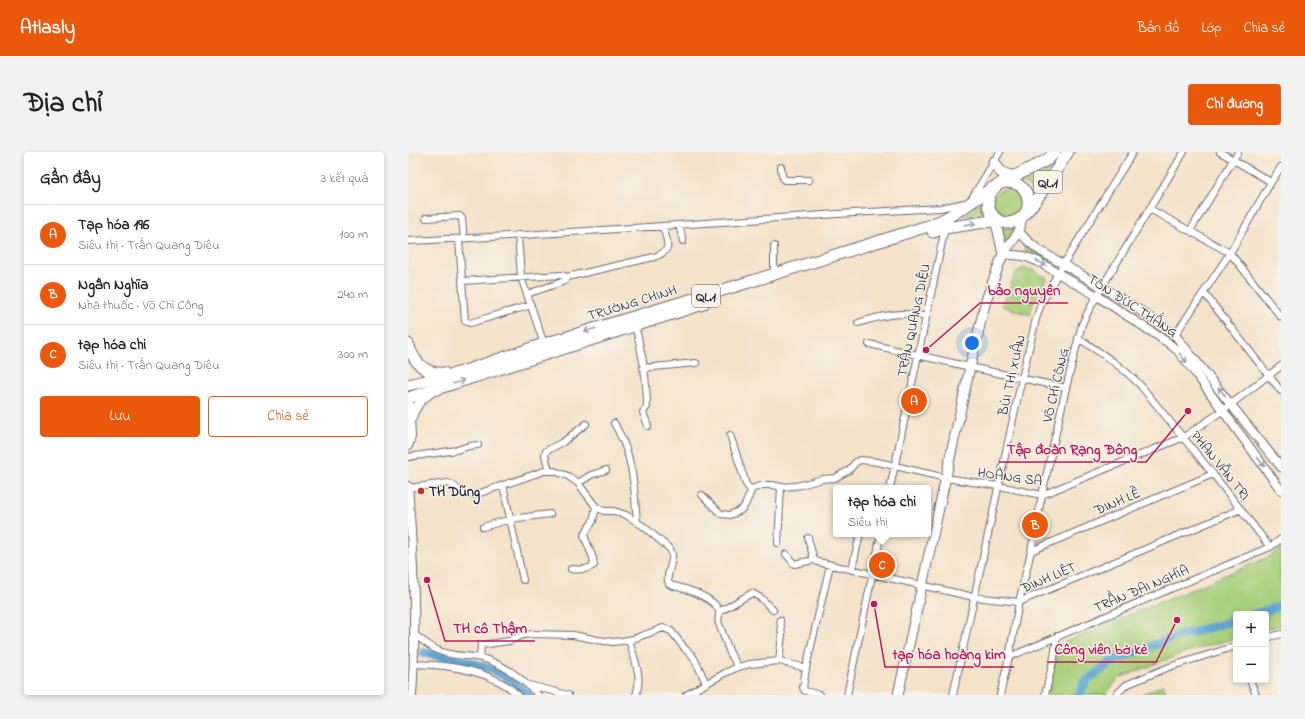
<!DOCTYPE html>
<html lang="vi">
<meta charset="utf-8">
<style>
body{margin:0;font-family:"Indie Flower",sans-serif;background:#f2f2f2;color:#222}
.controls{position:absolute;right:12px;bottom:12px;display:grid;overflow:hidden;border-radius:4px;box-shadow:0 2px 6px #0003}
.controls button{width:36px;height:36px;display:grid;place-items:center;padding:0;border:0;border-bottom:1px solid #e0e0e0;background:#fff;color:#222;font:20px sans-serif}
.you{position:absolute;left:564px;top:191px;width:14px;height:14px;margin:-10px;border:3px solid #fff;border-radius:50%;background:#1a73e8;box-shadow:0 0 0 6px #1a73e833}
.badge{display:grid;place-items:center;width:26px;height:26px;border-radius:50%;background:#ea580c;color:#fff;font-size:13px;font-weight:700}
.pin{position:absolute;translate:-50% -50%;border:2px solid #fff;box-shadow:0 1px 4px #0006}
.popup{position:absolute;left:425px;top:333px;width:98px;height:52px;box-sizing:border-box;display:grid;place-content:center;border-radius:4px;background:#fff;filter:drop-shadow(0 1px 3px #0005);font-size:13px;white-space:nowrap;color:#767676}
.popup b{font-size:15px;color:#222}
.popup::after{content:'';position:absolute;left:50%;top:100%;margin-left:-8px;border:8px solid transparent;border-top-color:#fff}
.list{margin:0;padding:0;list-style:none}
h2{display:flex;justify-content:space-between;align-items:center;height:52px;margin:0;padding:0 16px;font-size:17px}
h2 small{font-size:13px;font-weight:400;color:#767676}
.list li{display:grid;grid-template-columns:26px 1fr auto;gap:12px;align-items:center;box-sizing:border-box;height:60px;padding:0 16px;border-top:1px solid #e0e0e0}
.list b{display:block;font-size:15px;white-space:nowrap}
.list p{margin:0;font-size:13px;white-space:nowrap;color:#767676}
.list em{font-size:13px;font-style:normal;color:#767676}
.actions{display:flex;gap:8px;padding:12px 16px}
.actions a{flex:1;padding:9px 0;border:1px solid #ea580c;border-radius:4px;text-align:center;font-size:14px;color:#ea580c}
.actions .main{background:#ea580c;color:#fff}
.map{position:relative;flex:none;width:873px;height:543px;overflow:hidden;border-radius:4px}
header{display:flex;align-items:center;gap:24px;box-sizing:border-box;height:56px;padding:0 20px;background:#ea580c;color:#fff}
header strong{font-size:19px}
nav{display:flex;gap:22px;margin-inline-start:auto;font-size:14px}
.intro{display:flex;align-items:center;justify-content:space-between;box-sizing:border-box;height:96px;padding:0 24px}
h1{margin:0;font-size:28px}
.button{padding:10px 18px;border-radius:4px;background:#ea580c;color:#fff;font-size:14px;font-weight:700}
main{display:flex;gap:24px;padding:0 24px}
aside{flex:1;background:#fff;border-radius:4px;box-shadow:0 2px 6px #0003}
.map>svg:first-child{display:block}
</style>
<header>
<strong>Atlasly</strong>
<nav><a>Bản đồ</a><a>Lớp</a><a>Chia sẻ</a></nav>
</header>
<div class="intro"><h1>Địa chỉ</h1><a class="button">Chỉ đường</a></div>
<main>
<aside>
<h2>Gần đây<small>3 kết quả</small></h2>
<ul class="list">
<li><span class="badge">A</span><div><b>Tạp hóa 196</b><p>Siêu thị · Trần Quang Diệu</p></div><em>100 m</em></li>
<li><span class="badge">B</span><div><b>Ngân Nghĩa</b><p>Nhà thuốc · Võ Chí Công</p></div><em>240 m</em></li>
<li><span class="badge">C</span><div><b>tạp hóa chi</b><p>Siêu thị · Trần Quang Diệu</p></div><em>300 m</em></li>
</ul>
<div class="actions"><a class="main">Lưu</a><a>Chia sẻ</a></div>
</aside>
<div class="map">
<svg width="873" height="543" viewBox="0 0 873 543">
<rect width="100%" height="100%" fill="#f7f3e8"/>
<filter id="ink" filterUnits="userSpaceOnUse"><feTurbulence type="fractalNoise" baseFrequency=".025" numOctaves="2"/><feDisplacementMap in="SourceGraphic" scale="8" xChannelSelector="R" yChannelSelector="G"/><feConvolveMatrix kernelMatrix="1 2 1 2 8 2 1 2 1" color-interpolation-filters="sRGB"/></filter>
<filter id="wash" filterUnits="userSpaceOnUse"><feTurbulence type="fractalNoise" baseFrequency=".012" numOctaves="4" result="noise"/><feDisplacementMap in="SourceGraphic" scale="16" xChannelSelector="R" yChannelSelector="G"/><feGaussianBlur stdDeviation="0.9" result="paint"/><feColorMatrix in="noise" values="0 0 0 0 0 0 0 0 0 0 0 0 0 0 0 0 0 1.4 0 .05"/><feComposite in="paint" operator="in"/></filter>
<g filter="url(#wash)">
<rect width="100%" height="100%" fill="#f4e2c9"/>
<path fill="#a7cf79" stroke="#64785a" d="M643,15l-17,28 -4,-7 -10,-8z
M600,36c13,2 21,15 11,26 -2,2 -6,4 -9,5l-16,-7c0,-2 -2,-6 -2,-9 0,-9 9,-14 16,-15z
M573,49v8l3,8 -22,-2z
M592,75h15l-10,16z
M620,93l24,17 -1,3 -26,-14 -1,-2z
M616,116l11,3 12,7 -15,28 -2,9 -28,-9 14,-33 4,-3z
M873,396v77l-15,4v-15h-30v24l-50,14 -67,26 -14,17h-57l10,-50 211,-88z
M755,533l4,10h-26z"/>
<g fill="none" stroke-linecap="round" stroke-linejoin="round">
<path stroke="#5ca3d2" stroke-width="9" d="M846,462l27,-8
M16,501c27,6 63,10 86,26 6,5 12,11 19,16
M671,543l7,-14 27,-20 56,-22 67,-19"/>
</g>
</g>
<g filter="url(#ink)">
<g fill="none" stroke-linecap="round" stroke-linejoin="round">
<defs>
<path id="street" d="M812,0l51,30
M373,15l1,8 2,5h25
M564,46l28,-46
M742,57l80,44 51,64
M18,66l34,-2 2,3 2,20
M271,73l4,16
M782,79l48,-79
M110,83l3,42 23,67
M51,87l6,82 5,2 61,-18
M0,89c178,-7 355,-24 532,-33l25,-5
M366,94v29
M54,129l100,-6 5,2 87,-20c20,-7 13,-14 9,-31
M796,141l77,98
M119,142l35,-12 4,-2 1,-3
M450,171c22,-7 45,-13 68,-6
M227,173c7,27 12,55 12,82l-4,5 5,14
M767,183l55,-82 41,-71 10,-15
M670,186c23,15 45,29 63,48l72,88 57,73
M461,192l101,23 96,21
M235,216l53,-5
M206,271c5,9 10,19 13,29 7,22 8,47 10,70
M322,283l16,49 5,7
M0,305l49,-7 12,-4 9,-1
M141,319l-4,-16 1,-4 17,-9 23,-18
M170,331l13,-8 15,-5
M95,333l20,95
M0,336l40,-5c14,4 8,15 29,11l67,-23h10l14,5 10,7 18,24 8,4h10l12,4 17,11 27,23c7,11 -6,24 -1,35 4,3 8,2 12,4 10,2 35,12 38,23 1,5 -2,9 0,13l11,29 8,14
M482,336l55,-260
M294,343l19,19 9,1 11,-5 4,-5 7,-16 2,-1 9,-3h10l8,2 13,-1 7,-1 21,-6 13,-1 14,-8 7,-8 5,-2 17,2 68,16 53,8 43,9 142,-58 38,-26 59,-45
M75,375l28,-8 39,-5
M400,386l6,22 4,2 156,35 45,5 222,-93
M370,391l3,-56
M623,399l182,-77
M378,402l8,10 20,-4
M163,417c8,1 17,1 23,-4l-1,-7 -9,-23 9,-14 3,-14
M444,417l8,-35
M311,460l33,-19 9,5 12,12
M6,482c9,7 18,15 28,18 14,5 29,3 43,7 22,7 37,20 53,36
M858,486l15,-4
M221,488c5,18 14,37 7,55
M601,505l261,-110 11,-8
M72,506l1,-13 28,-4 14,-6 10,-1 40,1 25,5 15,2 9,-1 11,-2 30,-11 8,3 15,19 6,5 3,5 11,23
M371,509l3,-26 -2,-15
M6,512c35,1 78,6 104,31
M842,528l6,15
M121,533l39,10
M278,543l39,-22 13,-6 12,-3 29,-3 27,7
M412,543l-15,-4 -2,-3 3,-20 24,-103
M439,543l34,-161
M545,543l69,-317 14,-59 5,-15 17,-31 75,-121
M592,543l9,-38 10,-55 12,-51 11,-56 24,-107 16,-64 7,-14 13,-23 82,-135
M637,543l9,-38 3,-21
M708,543l10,-10 43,-18 67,-21"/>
<path id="secondary" d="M611,80l10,10 10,8 63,37 36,22 37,26 106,132
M595,102l21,2 13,5 60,35 70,46 11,9 18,23 85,116
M4,266c3,-12 9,-18 19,-25
M0,294l3,-9 -2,-40
M0,334c5,69 9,139 4,209"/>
<path id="primary" d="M585,64l4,11 6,27
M490,543l72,-328 16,-67 17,-46 16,-22 3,-15"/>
<path id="highway" d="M586,10c5,9 8,13 19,14
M593,31c13,-3 27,3 27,19 1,6 -3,13 -7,16 -23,18 -49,-18 -20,-35l46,-23 8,-8
M619,59l10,-12 31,-47
M525,80l12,-4 53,-8
M0,192c5,16 16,31 36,29
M0,233l54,-13 82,-28 192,-58 192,-60c25,-9 44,-25 66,-39
M0,246l295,-94"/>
</defs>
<use href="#street" stroke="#6c656d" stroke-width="8"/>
<use href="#secondary" stroke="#6c656d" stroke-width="10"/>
<use href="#primary" stroke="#6c656d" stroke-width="11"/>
<use href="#highway" stroke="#6c656d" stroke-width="13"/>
<use href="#street" stroke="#fff" stroke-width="6"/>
<use href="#secondary" stroke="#fff" stroke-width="8"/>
<use href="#primary" stroke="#fff" stroke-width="9"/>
<use href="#highway" stroke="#fff" stroke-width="11"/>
</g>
<defs><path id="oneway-shaft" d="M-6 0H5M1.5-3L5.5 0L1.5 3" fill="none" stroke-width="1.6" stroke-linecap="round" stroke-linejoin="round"/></defs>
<g stroke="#9c9ca7">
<use href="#oneway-shaft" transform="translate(562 72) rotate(-8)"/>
<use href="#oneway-shaft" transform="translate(633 111) rotate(28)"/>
<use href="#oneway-shaft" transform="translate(182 178) rotate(163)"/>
<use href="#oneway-shaft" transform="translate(775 206) rotate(52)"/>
<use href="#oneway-shaft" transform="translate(51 230) rotate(-18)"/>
<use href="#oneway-shaft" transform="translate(814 240) rotate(-129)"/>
<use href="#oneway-shaft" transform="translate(853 310) rotate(53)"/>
</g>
</g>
<circle fill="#c8321e" stroke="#f7f3e8" stroke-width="1.5" cx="13" cy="339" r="4"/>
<g text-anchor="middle" stroke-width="3" stroke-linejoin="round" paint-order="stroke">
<g fill="#f7f3e8" stroke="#62616f" stroke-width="1">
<rect x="626" y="19" width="28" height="22" rx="3"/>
<rect x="284" y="133" width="28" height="22" rx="3"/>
</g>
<g font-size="13" font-weight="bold" fill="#22223b">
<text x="640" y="35">QL.1</text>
<text x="298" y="149">QL.1</text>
</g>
<g font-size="14" fill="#22223b" stroke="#f7f3e8">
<text transform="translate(224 150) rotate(-17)" y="5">TRƯỜNG CHINH</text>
<text transform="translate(725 153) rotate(33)" y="5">TÔN ĐỨC THẮNG</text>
<text transform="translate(505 168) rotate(-78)" y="5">TRẦN QUANG DIỆU</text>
<text transform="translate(603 223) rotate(-77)" y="5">BÙI THỊ XUÂN</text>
<text transform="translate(647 233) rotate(-77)" y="5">VÕ CHÍ CÔNG</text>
<text transform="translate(813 313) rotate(51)" y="5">PHAN VĂN TRỊ</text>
<text transform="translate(602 324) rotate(8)" y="5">HOÀNG SA</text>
<text transform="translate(709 349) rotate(-23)" y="5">ĐINH LỄ</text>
<text transform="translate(640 425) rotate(-23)" y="5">ĐINH LIỆT</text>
<text transform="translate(733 436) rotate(-23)" y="5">TRẦN ĐẠI NGHĨA</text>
</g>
<g font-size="14" font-weight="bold" fill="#22223b" stroke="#f7f3e8" text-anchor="start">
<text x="21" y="344">TH Dũng</text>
</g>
</g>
<path fill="none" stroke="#c2185b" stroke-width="1.5" d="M518 198L572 151H660M780 259L738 310H591M19 428L37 489H127M769 468L748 510H639M466 452L477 515H606"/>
<g fill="#c2185b" stroke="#f7f3e8" stroke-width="1.5">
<circle cx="518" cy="198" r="4"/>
<circle cx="780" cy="259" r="4"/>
<circle cx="19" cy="428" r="4"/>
<circle cx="769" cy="468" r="4"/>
<circle cx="466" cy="452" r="4"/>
</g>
<g font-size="15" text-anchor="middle" font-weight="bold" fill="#c2185b" stroke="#f7f3e8" stroke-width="3" stroke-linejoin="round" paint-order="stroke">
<text x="616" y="143">bảo nguyên</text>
<text x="664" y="302">Tập đoàn Rạng Đông</text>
<text x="82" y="481">TH cô Thậm</text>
<text x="693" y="502">Công viên bờ kè</text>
<text x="541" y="507">tạp hóa hoàng kim</text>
</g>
</svg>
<div class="controls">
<button>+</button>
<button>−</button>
</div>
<div class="you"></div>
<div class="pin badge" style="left:506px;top:249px">A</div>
<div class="pin badge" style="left:627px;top:373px">B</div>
<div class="pin badge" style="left:474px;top:413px">C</div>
<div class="popup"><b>tạp hóa chi</b>Siêu thị</div>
</div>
</main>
